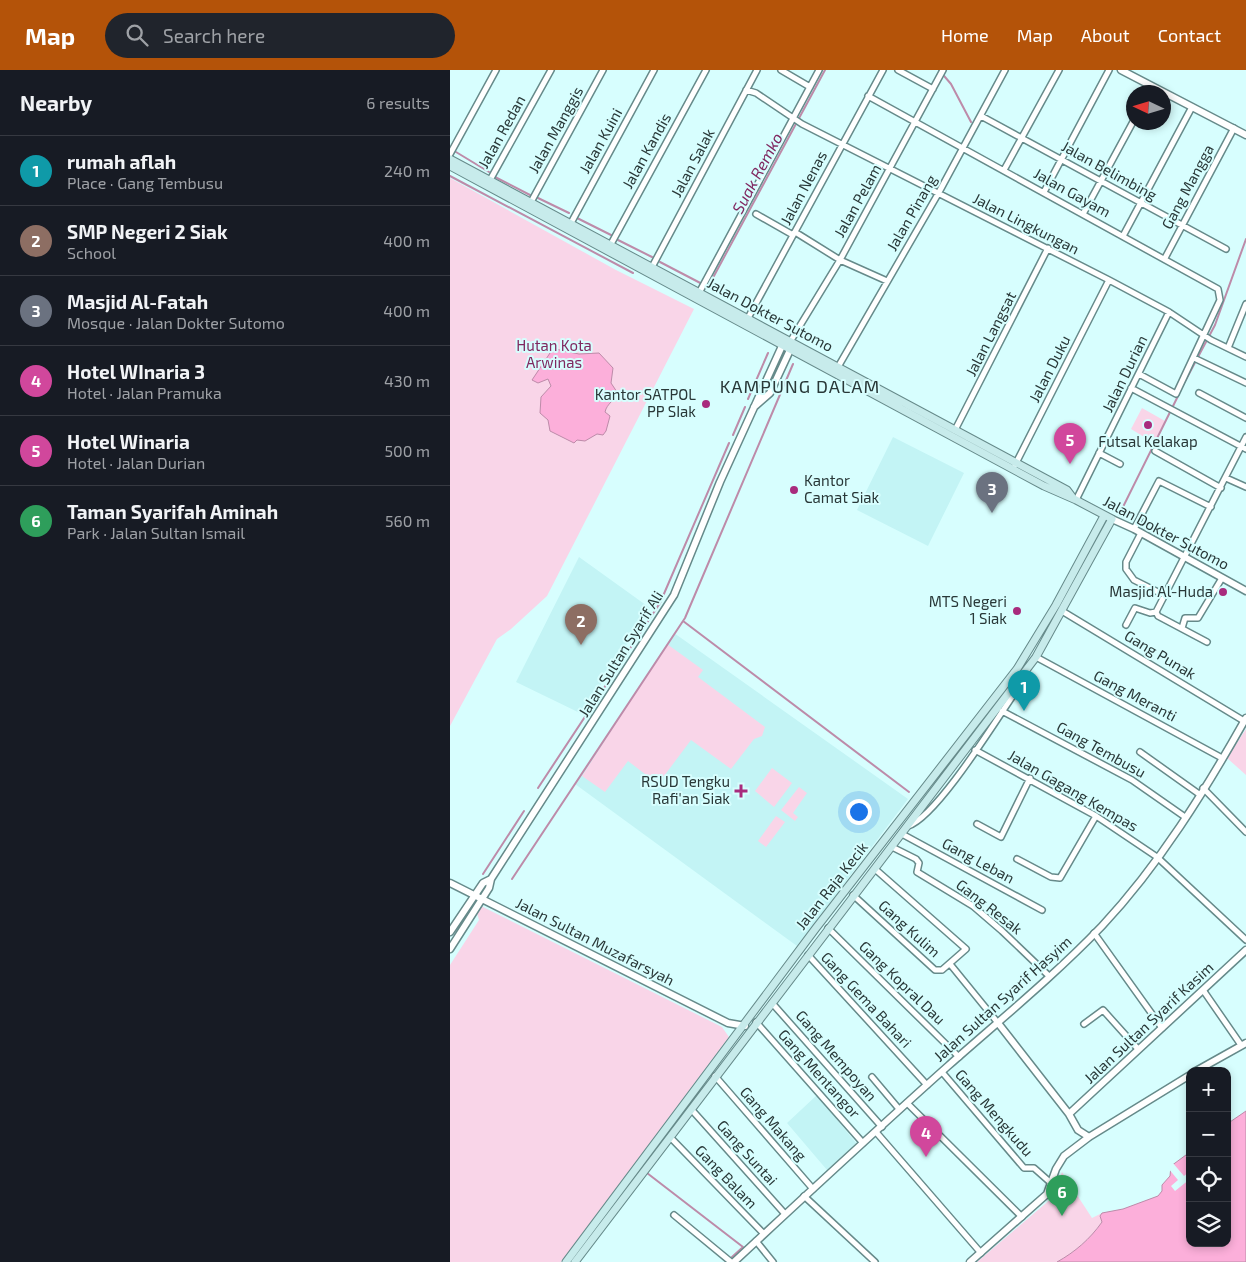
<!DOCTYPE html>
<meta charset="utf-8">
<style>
body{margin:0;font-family:"Exo 2",sans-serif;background:#20242c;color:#f1f3f6}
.controls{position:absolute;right:15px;bottom:15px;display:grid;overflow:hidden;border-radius:10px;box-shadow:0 2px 8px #0003}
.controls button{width:45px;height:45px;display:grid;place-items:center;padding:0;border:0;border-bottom:1px solid #363941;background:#171b24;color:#f1f3f6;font:25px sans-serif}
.compass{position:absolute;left:676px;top:15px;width:45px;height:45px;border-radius:50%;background:#171b24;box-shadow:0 2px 8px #0003;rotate:274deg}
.you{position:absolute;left:408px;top:741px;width:18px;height:18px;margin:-12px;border:4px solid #fff;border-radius:50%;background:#1a73e8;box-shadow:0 0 0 8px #1a73e833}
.badge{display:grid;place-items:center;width:32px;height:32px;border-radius:50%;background:#b45309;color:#fff;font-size:16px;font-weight:700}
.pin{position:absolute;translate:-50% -41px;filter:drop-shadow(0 1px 2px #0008)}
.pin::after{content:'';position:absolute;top:26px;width:18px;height:15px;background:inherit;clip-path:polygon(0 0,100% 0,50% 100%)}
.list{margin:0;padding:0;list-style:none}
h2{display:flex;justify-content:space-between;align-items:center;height:65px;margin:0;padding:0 20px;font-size:21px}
h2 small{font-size:16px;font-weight:400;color:#9ea1a6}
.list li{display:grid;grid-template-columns:32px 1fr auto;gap:15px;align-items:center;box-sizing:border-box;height:70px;padding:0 20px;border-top:1px solid #363941}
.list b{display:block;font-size:19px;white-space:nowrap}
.list p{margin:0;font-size:16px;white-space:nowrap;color:#9ea1a6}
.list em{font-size:16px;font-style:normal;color:#9ea1a6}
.icon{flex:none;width:28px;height:28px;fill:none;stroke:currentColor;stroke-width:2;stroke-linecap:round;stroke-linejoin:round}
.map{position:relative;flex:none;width:796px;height:1192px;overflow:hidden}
header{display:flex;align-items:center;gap:30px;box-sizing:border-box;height:70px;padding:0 25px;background:#b45309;color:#fff}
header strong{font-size:24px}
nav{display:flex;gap:28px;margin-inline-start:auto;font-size:18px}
.search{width:350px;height:45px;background:#20242c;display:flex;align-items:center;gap:12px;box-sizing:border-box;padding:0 18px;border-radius:28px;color:#9ea1a6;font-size:19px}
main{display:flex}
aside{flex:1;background:#171b24}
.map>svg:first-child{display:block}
</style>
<header>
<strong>Map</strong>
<div class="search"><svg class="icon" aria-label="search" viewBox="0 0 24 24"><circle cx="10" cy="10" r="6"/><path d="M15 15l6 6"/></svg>Search here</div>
<nav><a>Home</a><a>Map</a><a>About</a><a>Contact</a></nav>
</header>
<main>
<aside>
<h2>Nearby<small>6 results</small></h2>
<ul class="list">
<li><span class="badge" style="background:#0f9aa8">1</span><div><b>rumah aflah</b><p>Place · Gang Tembusu</p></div><em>240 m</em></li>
<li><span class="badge" style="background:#8d6e63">2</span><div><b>SMP Negeri 2 Siak</b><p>School</p></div><em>400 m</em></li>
<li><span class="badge" style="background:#6b7280">3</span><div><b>Masjid Al-Fatah</b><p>Mosque · Jalan Dokter Sutomo</p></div><em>400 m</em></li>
<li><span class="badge" style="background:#d1479c">4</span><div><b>Hotel WInaria 3</b><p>Hotel · Jalan Pramuka</p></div><em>430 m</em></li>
<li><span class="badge" style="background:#d1479c">5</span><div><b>Hotel Winaria</b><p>Hotel · Jalan Durian</p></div><em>500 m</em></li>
<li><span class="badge" style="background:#2e9e5b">6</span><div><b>Taman Syarifah Aminah</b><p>Park · Jalan Sultan Ismail</p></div><em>560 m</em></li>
</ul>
</aside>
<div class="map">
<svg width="796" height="1192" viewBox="0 0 796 1192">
<rect width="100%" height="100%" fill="#d7fefe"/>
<path fill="#c3f4f5" d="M443,367l71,36 -36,73 -71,-36z
M129,487l71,51 -68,106 -66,-32z
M224,563l234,166 -111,147 -222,-162z
M367,1025l39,48 -29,27 -40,-47z"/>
<path fill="#f9d5e8" d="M0,108l166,92 78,39 -147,287 -36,33 -14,10 -47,87z
M692,338l23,13 -11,22 -23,-14z
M217,574l36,26 -5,7 67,50 -3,9 -8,3 -23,30 -40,-29 -33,44 -30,-23 -23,31 -23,-16z
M796,659v46l-19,-17z
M322,698l20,15 -18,24 -19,-16z
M349,717l8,6 -14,20 5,4 -3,4 -14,-11z
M326,746l9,6 -19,25 -8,-6z
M31,836l241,121 7,10 -168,225h-111v-297l29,-45 -2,-7z
M612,1102l30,46 10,-5 -2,3 2,6c-12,17 -27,30 -45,40h-80l75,-64z"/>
<path fill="#fcafda" stroke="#bd8ba9" d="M105,279l24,5 20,-1 14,15 -2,15 6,9c-2,9 -10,11 -12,20l5,4 -4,15 -3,4 -6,-1 -12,7 -8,-1 -3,3 -24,-12 -2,-11 -8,-7 1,-16 10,-11 -3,-7 -10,4 -6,-3 20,-30z
M796,1041v151h-189c18,-10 33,-23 45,-40l-2,-6 2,-3 21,-4 35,-13 4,-5v-6l8,-9 1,-10 19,-14v91h37v-119z"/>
<path fill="#d7fefe" d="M722,1092l12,14 6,-5v8l-15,12 -4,-5 7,-6 -10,-12z"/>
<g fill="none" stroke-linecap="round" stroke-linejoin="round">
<path stroke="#bd8ba9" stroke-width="2" d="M489,0l12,14 20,38
M6,82l33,20
M0,106l183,97
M45,107l35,18
M88,128l31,15
M127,148l34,17
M168,170l34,17
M210,192l48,25 117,-217
M732,317l33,-62 31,-86
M298,329l20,-46
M283,365l12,-28
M669,445l60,-121
M233,551l226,171
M88,718l122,-185 69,-160
M33,804l41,-63
M62,809l173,-261 108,-254
M197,1103l96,74 -11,10"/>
<defs>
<path id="minor" d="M331,0l29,17
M448,0l35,19
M296,20l10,3 46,31 307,156 60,32 42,28 35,17
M418,26l350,193 2,11 -44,94 -37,-20
M531,46l245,133
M0,84l46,-84
M554,100l55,-100
M40,110l61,-110
M594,122l65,-122
M81,132l72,-132
M306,144l37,21
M633,144l51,-94
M121,153l83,-153
M345,162l45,28 47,21
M673,166l69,-129
M161,174l95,-174
M715,188l69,-130
M202,197l105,-197
M249,223l120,-223
M298,248l135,-248
M340,272l50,-82 103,-190
M778,278l18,-44
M744,288l52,25
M388,297l100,-173 67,-124
M681,318l115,61
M749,323l47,25
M505,360l93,-182
M705,381l66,37
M649,383l21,11
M565,395l94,-185
M776,408l20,9
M626,430l93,-188
M684,459l25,-48 52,26
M691,463l-15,29v7l8,11 30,15
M612,541l182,110
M676,555l9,-17 15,5 6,-1
M732,558l3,-10h13l24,-40
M757,572l-49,-26 -2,-4 90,-175
M586,587l186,101
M552,641l130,69 53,37
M525,680l121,66 61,41 89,83
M690,682l59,42
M753,718l43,44
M527,754l24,13 29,-59
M458,756c29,-9 90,-109 110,-138l6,-12
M452,764l140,76
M442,777l24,12 3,4 -2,9 56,34 29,25 47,45
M567,789l34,18 9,1 36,-62
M403,825l82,75h7l24,-21 -91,-80
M378,858l131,129
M644,863l68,95
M358,885l119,130
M500,894l48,59
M753,920l38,55
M322,933l110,124
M306,952l107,121
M634,954l19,-14 35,39
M492,1002l82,96h10l17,15
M265,1006l98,113
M422,1007l27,32
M457,1033l115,114
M241,1039l94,105
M426,1062l105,121
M220,1067l94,97
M354,1126l71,66
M224,1145l57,47
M306,1171l17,21"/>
<path id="tertiary" d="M671,0l125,65
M304,337l16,-14 20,-43
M662,449l22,10 112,62
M0,813l278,140 17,3
M0,862l33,-49 8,-4
M0,879l39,-61 2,-9 183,-284 46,-113 62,-136
M548,953l71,91 9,16 11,7
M746,1001l50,-28
M619,1044l177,-164
M284,1192c71,-66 142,-132 214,-196 52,-46 106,-90 154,-140 57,-61 103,-135 144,-208
M520,1192l77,-68 9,-25 8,-13 25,-19 101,-62"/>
<path id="secondary" d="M0,89l617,331 6,8
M0,96l594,320 32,14 36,19 -76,138 -461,605
M116,1192l250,-334 201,-259 39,-64 48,-89"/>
</defs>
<use href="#minor" stroke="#668a8a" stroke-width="8"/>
<use href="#tertiary" stroke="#668a8a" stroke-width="9"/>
<use href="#secondary" stroke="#668a8a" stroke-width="9"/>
<use href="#minor" stroke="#fff" stroke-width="5"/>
<use href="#tertiary" stroke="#fff" stroke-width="6"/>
<use href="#secondary" stroke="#c7ebeb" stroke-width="7"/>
</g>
<g fill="#a82b7d" stroke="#d7fefe" stroke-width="2">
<circle cx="256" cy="334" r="5"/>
<circle cx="698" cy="355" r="5"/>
<circle cx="344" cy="420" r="5"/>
<circle cx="773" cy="522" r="5"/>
<circle cx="567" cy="541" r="5"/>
<path d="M288.5 713.5h5v5h5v5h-5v5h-5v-5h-5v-5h5z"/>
</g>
<g text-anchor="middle" stroke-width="4" stroke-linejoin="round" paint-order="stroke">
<g font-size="15" fill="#293838" stroke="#d7fefe">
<text transform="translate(106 60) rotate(-61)" y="5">Jalan Manggis</text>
<text transform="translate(52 62) rotate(-61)" y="5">Jalan Redan</text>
<text transform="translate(151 71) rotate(-61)" y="5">Jalan Kuini</text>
<text transform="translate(197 81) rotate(-61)" y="5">Jalan Kandis</text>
<text transform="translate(243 93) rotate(-62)" y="5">Jalan Salak</text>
<text transform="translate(659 101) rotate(29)" y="5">Jalan Belimbing</text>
<text transform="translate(738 117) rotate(-62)" y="5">Gang Mangga</text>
<text transform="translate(354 118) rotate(-62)" y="5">Jalan Nenas</text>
<text transform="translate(622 123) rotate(29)" y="5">Jalan Gayam</text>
<text transform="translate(408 131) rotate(-61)" y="5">Jalan Pelam</text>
<text transform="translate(462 143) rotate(-60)" y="5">Jalan Pinang</text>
<text transform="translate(576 154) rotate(27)" y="5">Jalan Lingkungan</text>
<text transform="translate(320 245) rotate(28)" y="5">Jalan Dokter Sutomo</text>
<text transform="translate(541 264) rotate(-63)" y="5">Jalan Langsat</text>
<text transform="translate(600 299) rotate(-63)" y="5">Jalan Duku</text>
<text transform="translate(675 304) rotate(-64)" y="5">Jalan Durian</text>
<text transform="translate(716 463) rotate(28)" y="5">Jalan Dokter Sutomo</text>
<text transform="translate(171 584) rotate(-58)" y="5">Jalan Sultan Syarif Ali</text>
<text transform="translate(710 585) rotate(31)" y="5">Gang Punak</text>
<text transform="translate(685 626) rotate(28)" y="5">Gang Meranti</text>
<text transform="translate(651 680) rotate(29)" y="5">Gang Tembusu</text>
<text transform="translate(623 721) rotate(30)" y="5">Jalan Gagang Kempas</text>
<text transform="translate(528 791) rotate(28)" y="5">Gang Leban</text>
<text transform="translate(382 816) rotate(-52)" y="5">Jalan Raja Kecik</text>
<text transform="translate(539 837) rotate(38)" y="5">Gang Resak</text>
<text transform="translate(459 859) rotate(42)" y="5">Gang Kulim</text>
<text transform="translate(145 872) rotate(27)" y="5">Jalan Sultan Muzafarsyah</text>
<text transform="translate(452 913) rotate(44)" y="5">Gang Kopral Dau</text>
<text transform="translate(553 929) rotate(-42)" y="5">Jalan Sultan Syarif Hasyim</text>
<text transform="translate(416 930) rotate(47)" y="5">Gang Gema Bahari</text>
<text transform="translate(699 953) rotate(-43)" y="5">Jalan Sultan Syarif Kasim</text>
<text transform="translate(386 986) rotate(49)" y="5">Gang Mempoyan</text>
<text transform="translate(369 1004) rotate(48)" y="5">Gang Mentangor</text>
<text transform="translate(544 1043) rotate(49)" y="5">Gang Mengkudu</text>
<text transform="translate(323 1054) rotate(49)" y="5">Gang Makang</text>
<text transform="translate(297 1083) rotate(48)" y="5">Gang Suntai</text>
<text transform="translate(276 1107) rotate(46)" y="5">Gang Balam</text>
</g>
<g font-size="15" fill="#802960" stroke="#d7fefe">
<text x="104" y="281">Hutan Kota<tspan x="104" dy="17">Arwinas</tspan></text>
</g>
<g font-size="15" fill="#293838" stroke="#d7fefe" text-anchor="end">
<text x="246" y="330">Kantor SATPOL<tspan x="246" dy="17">PP SIak</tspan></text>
<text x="698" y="377" text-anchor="middle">Futsal Kelakap</text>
<text x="354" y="416" text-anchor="start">Kantor<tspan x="354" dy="17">Camat Siak</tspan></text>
<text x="763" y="527">Masjid Al-Huda</text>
<text x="557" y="537">MTS Negeri<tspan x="557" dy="17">1 Siak</tspan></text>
<text x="280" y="717">RSUD Tengku<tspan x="280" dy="17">Rafi'an Siak</tspan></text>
</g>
<g font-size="16" font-style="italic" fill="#802961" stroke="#d7fefe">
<text transform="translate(307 103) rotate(-62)" y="6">Suak Remko</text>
</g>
<g font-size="18" letter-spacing="1" fill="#293838" stroke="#d7fefe">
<text x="350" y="323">KAMPUNG DALAM</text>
</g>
</g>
</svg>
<div class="controls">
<button>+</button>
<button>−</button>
<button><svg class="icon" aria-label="locate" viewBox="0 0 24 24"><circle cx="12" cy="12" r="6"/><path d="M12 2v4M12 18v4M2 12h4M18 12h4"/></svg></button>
<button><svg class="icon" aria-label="layers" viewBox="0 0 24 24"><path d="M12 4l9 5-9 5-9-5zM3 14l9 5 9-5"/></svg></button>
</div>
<svg class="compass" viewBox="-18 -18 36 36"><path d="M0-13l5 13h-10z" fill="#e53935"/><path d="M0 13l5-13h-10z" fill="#9ea1a6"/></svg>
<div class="you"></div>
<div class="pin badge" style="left:574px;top:641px;background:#0f9aa8">1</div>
<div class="pin badge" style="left:131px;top:575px;background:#8d6e63">2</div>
<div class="pin badge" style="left:542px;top:443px;background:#6b7280">3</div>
<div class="pin badge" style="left:476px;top:1087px;background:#d1479c">4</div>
<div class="pin badge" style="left:620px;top:394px;background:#d1479c">5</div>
<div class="pin badge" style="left:612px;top:1146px;background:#2e9e5b">6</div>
</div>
</main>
